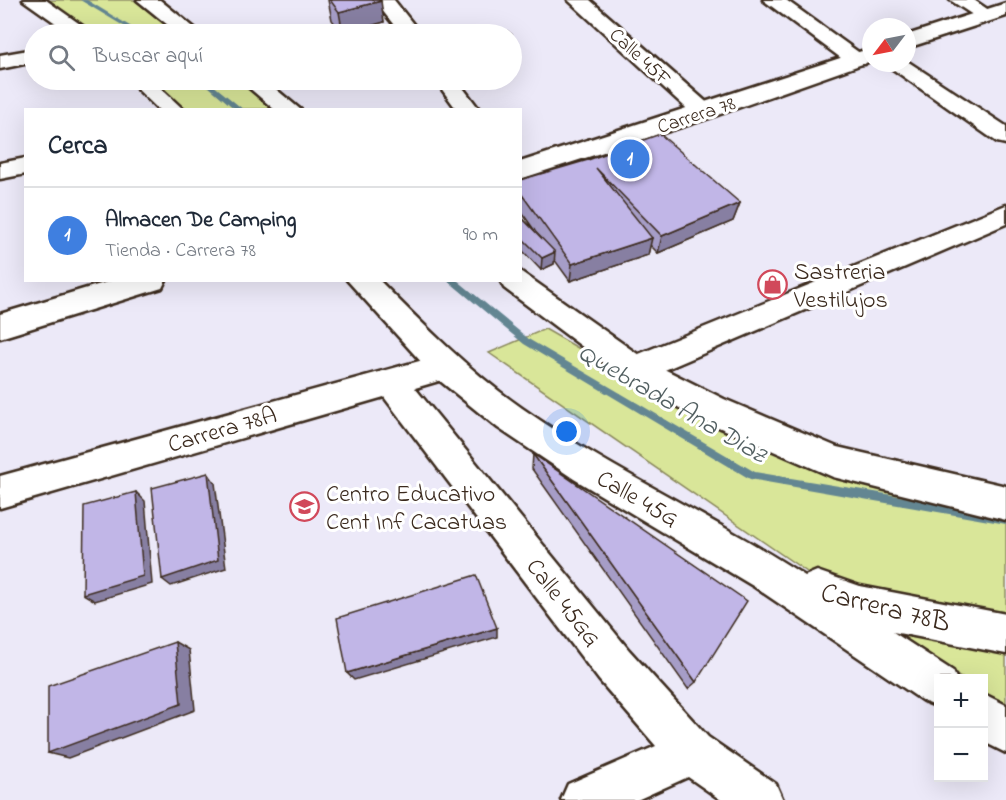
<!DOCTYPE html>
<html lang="es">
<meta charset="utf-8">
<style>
body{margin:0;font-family:"Indie Flower",sans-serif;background:#f2f2f3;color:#1f2937}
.controls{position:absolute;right:18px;bottom:18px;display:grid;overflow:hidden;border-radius:0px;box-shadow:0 6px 24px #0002}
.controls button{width:54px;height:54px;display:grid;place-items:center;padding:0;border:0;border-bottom:2px solid #e0e1e3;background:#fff;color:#1f2937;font:30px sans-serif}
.compass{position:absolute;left:862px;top:18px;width:54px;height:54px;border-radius:50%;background:#fff;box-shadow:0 6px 24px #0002;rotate:238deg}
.you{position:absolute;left:567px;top:432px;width:21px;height:21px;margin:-15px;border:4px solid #fff;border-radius:50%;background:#1a73e8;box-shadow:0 0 0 9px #1a73e833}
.badge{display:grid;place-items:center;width:39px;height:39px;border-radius:50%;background:#d93025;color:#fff;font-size:20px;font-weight:700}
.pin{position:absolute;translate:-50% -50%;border:3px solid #fff;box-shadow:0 2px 6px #0006}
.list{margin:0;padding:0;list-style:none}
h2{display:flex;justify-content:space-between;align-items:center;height:78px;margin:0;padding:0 24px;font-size:26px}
h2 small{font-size:20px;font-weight:400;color:#747a83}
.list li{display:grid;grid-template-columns:39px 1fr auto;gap:18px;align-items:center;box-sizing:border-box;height:96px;padding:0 24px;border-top:2px solid #e0e1e3}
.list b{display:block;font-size:22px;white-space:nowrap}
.list p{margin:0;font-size:20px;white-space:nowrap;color:#747a83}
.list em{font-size:20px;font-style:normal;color:#747a83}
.icon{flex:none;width:33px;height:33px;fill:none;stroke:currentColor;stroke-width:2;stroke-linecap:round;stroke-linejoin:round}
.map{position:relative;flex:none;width:1006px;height:800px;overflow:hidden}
.search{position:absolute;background:#fff;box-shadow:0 6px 24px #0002;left:24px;top:24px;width:498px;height:66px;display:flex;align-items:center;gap:15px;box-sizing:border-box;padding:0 21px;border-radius:33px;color:#747a83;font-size:22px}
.panel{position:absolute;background:#fff;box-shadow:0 6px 24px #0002;left:24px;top:108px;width:498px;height:174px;border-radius:0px}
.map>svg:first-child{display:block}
</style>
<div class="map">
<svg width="1006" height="800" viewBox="0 0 1006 800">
<rect width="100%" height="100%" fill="#ece9f8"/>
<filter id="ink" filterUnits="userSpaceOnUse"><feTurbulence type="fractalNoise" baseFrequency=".0167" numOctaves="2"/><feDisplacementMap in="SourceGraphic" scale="12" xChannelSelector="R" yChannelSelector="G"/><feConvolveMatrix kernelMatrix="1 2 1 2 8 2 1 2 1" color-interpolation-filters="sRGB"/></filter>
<g filter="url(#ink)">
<path fill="#d9e699" stroke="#8a885c" stroke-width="1.5" d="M44,0h90l44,34h-83z
M150,80h87l39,29h-91z
M545,329l120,69 185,84 156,34v193l-22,-15v-16h-23l-472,-325z"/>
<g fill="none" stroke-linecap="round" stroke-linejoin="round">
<path fill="#648692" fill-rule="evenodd" d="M80,0h7l56,34h-6z
M201,80h6l37,30h-8z
M447,280h10l73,60 225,132 251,42v10l-256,-45 -226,-135z"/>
<defs>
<path id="street" d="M374,0h20l27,34h-20z
M568,0h22l122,107 4,5 -4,5h-16z
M763,0h23l82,59 -3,5h-16z
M950,0h24l22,15 -3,4h-14z
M34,49v13l-34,7v-14z
M907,61l99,65v18l-9,-2 -113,-79z
M435,80h22l23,30h-23z
M26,158v16l-26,5v-16z
M1006,205v19l-360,154 -11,4 -11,-4 -5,-9 5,-9z
M445,354l11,4 5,9 -5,9 -41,12 214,262 79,87 68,47 7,16h-62l-33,-23 -51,23h-76l7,-16 88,-38 -57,-66 -215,-283 -384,111v-32z"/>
<path id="secondary" d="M23,0h23l48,34h-23z
M137,0h23l42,34h-23z
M1006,3v13l-99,32v-13z
M871,48v13l-159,56 -192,62v-17z
M128,80h24l32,30h-25z
M240,80h25l36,30h-26z
M520,271l126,89 78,39 113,48 169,39v34l-173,-43 -133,-58 -76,-41 -120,-90 -4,-8h20z
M114,280h52l-4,8 -162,50v-24z
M347,280h32c46,46 90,91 143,128 90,63 191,108 283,168l12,-5 43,15 146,28v40l-113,-22 60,39 3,7h-18v29l-15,-6 -170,-115 -179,-107 -76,-51 -64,-52z
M984,694l22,11v48l-22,-11z"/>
</defs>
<use href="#street" stroke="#3b2a1e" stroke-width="5"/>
<use href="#secondary" stroke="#3b2a1e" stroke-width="5"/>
<use href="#street" fill="#fff" fill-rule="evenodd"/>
<use href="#secondary" fill="#fff" fill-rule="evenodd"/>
</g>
<path fill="#a69dc7" stroke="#3b2a1e" stroke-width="1.5" d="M328,0h52l4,22 -41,12 -11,-14z
M588,160l152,43 -7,18 -75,32 -8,-8 -2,10 -78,26 -16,-22v5l-13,6 -21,-22v-32l15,15 -15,-21v-30z
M533,454l163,228 -8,7 -156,-220z"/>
<path fill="#877fa2" stroke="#3b2a1e" stroke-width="1.5" d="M381,1l3,21 -41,12 -4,-22z
M740,203l-7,18 -75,32 4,-17z
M652,238l-4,17 -78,26 2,-17z
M555,252l-1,12 -13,6 1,-12z
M208,473l7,10 11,85 -55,18 -9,-7z
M136,492l9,9 7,83 -57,17 -12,-7z
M497,628v9l-143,43 -7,-7z
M175,642l14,8 6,60 -127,48 -20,-5z"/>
<path fill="#c1b6e7" stroke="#3b2a1e" stroke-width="1.5" d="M330,0h50l1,1 -42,11z
M507,31l4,3h-16z
M660,134l80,69 -78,33 -66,-68 56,70 -80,26 -52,-72v-12l68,-20z
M520,216l35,36 -13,6 -22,-22z
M533,454l214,147 -51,81z
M208,473l10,87 -56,19 -10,-91z
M136,492l7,84 -60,18 1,-88z
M476,575l21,53 -150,45 -10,-55z
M175,642l6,62 -133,49v-67z"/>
</g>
<defs>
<symbol id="shop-ring" viewBox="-11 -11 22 22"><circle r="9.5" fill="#fff" stroke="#d1495b" stroke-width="1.5"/><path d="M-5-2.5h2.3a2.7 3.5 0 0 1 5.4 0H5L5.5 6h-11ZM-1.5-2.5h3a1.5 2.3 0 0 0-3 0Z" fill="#d1495b"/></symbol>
<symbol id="school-ring" viewBox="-11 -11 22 22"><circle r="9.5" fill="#fff" stroke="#d1495b" stroke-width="1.5"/><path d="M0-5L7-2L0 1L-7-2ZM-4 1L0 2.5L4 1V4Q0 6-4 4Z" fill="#d1495b"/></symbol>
</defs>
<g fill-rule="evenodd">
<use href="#shop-ring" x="756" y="268" width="33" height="33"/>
<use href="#school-ring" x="288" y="490" width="33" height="33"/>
</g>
<g text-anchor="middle" stroke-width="6" stroke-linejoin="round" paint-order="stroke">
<g font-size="20" fill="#3b2a1e" stroke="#fff">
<text transform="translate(641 56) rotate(42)" y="7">Calle 45F</text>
<text transform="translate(696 114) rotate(-18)" y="7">Carrera 78</text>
</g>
<g font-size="24" fill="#3b2a1e" stroke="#fff" text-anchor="start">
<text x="794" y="279">Sastreria<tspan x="794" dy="28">Vestilujos</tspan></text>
<text x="326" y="501">Centro Educativo<tspan x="326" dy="28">Cent Inf Cacatuas</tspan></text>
</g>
<g font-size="24" fill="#3b2a1e" stroke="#fff">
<text transform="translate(222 429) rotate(-16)" y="8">Carrera 78A</text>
<text transform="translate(638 498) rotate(30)" y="8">Calle 45G</text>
<text transform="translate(564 602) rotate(52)" y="8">Calle 45GG</text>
</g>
<g font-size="26" font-style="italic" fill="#536062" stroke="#fff">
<text transform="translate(673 402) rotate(30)" y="9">Quebrada Ana Diaz</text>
</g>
<g font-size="28" fill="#3b2a1e" stroke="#fff">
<text transform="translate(886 606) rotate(14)" y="10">Carrera 78B</text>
</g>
</g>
</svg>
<div class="controls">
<button>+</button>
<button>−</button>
</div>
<svg class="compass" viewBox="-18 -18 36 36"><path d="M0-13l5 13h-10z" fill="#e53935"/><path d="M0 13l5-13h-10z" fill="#747a83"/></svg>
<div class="you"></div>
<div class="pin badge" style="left:630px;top:159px;background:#3f7fe0">1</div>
<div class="search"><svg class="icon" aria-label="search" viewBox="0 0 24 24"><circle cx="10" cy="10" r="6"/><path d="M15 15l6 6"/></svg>Buscar aquí</div>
<section class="panel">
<h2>Cerca<small></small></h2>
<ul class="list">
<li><span class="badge" style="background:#3f7fe0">1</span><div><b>Almacen De Camping</b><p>Tienda · Carrera 78</p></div><em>90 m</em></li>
</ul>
</section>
</div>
